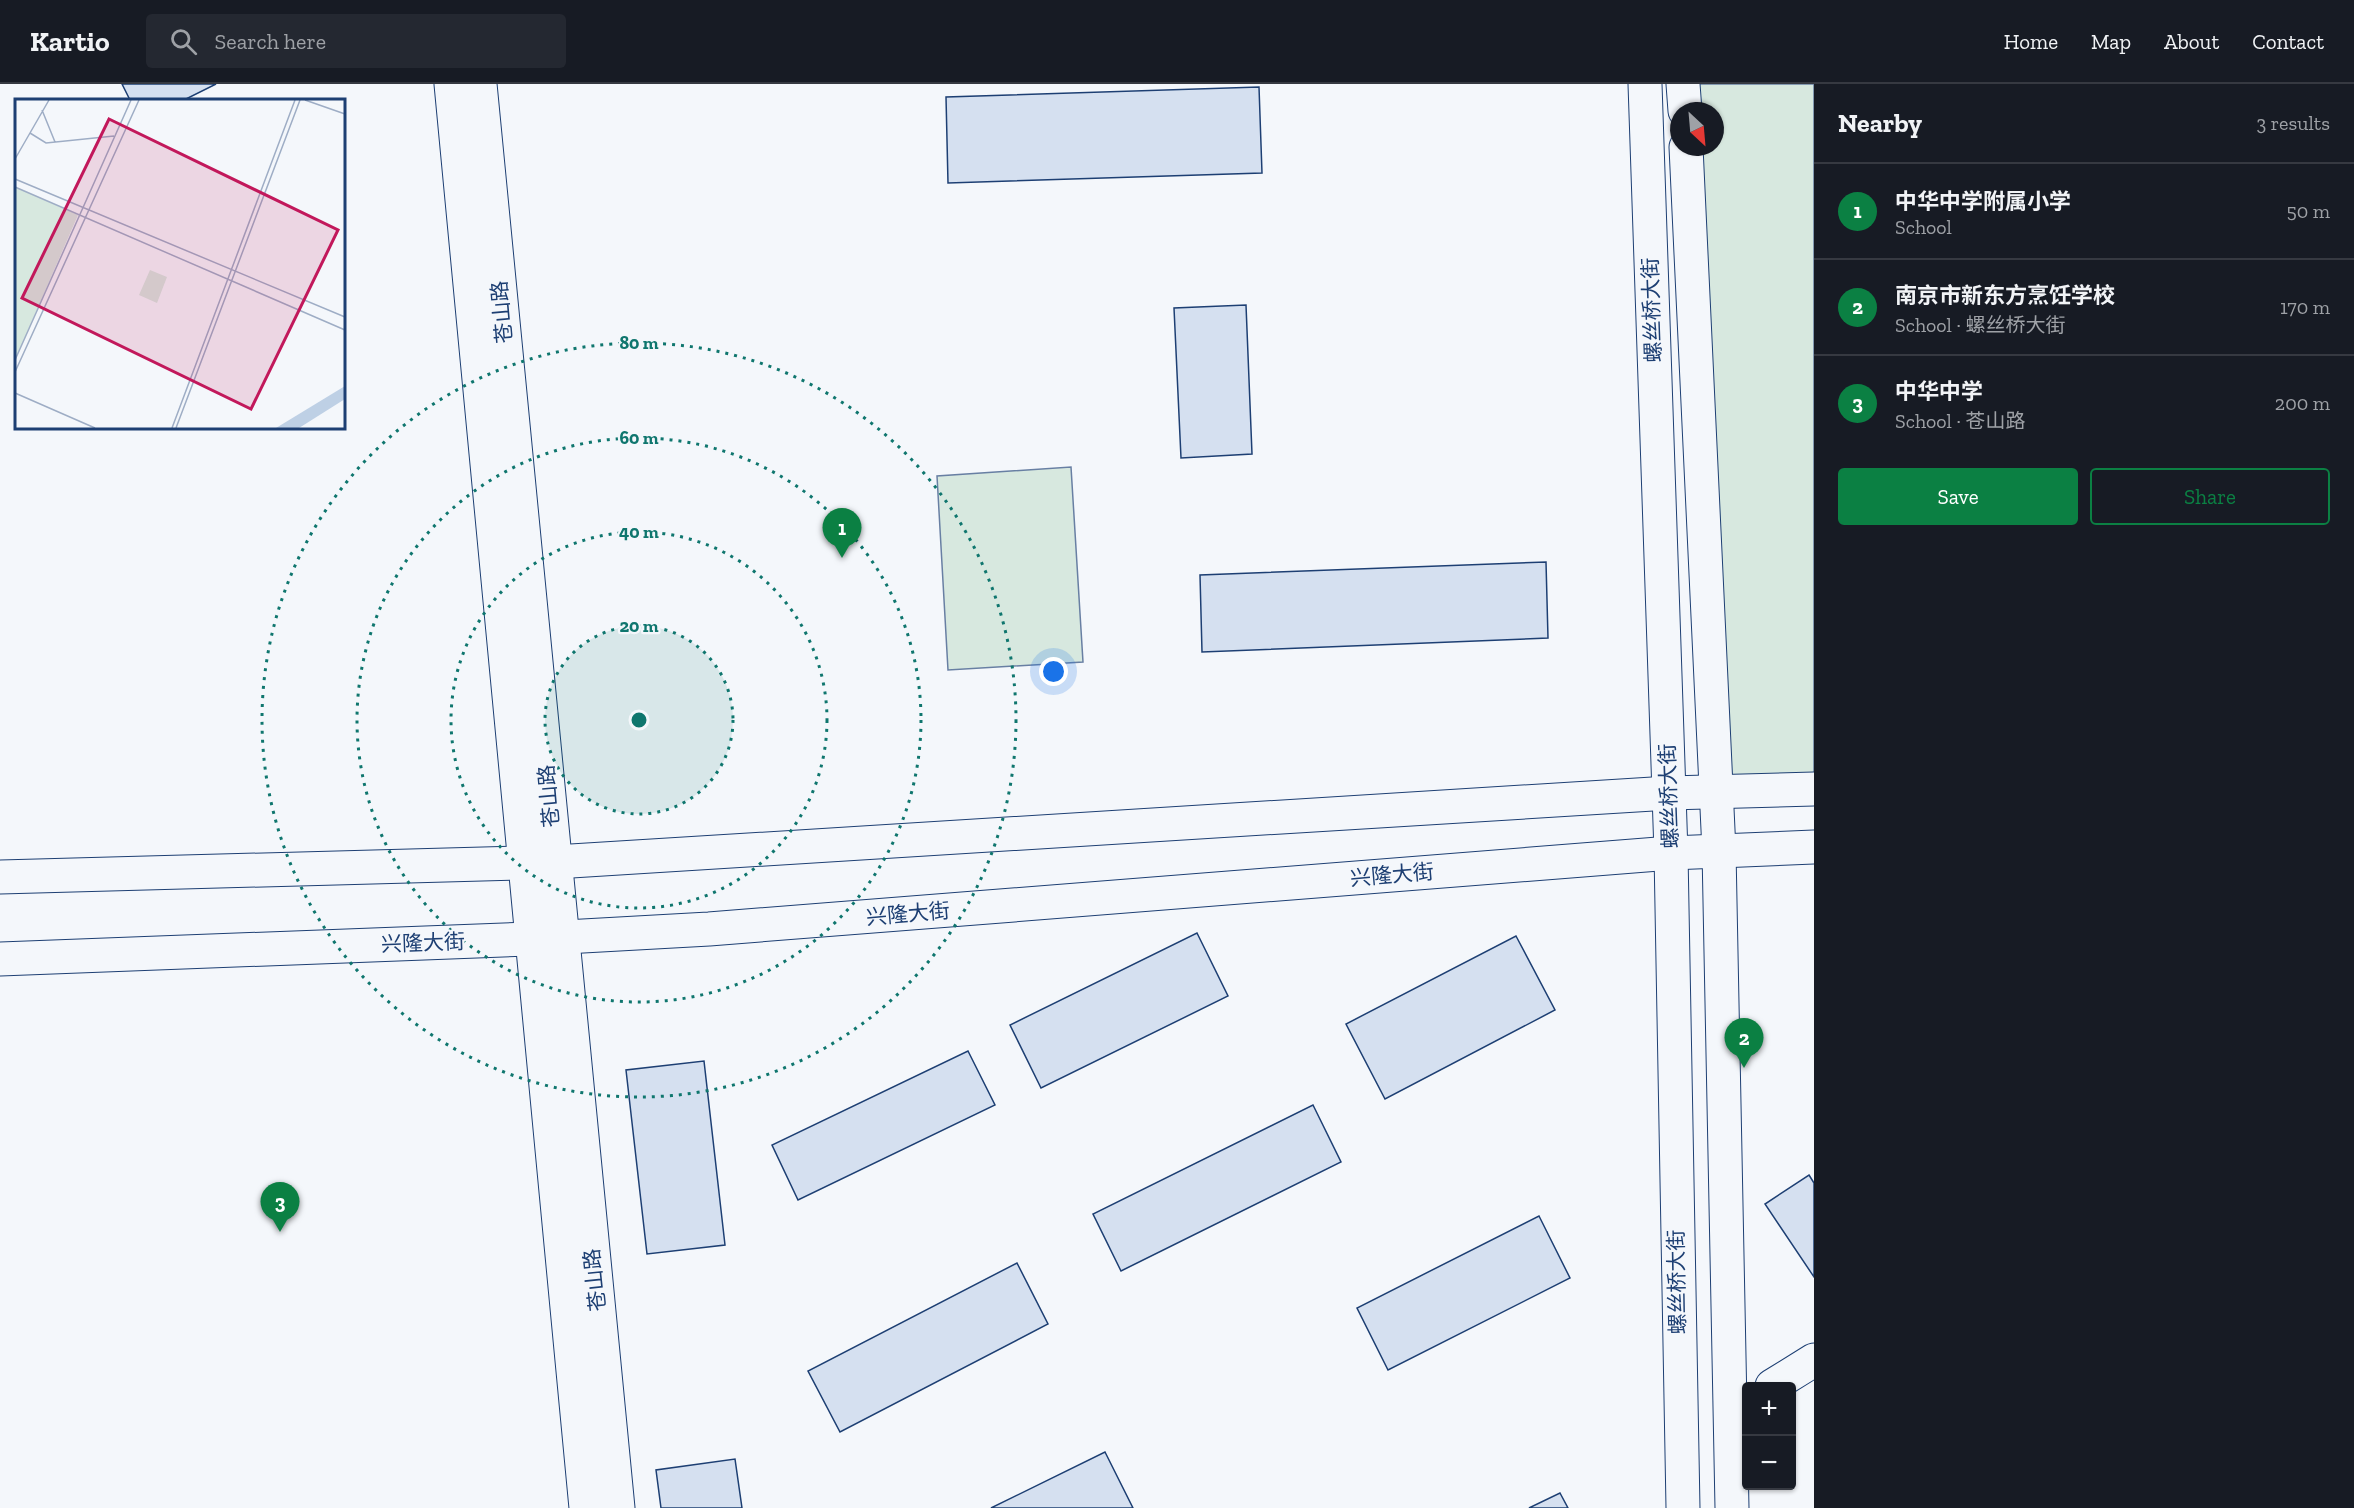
<!DOCTYPE html>
<meta charset="utf-8">
<style>
body{margin:0;font-family:"Zilla Slab","Noto Sans SC",serif;background:#242831;color:#f1f3f6}
.controls{position:absolute;right:18px;bottom:18px;display:grid;overflow:hidden;border-radius:6px;box-shadow:0 2px 4px #0004}
.controls button{width:54px;height:54px;display:grid;place-items:center;padding:0;border:0;border-bottom:2px solid #363941;background:#171b24;color:#f1f3f6;font:30px sans-serif}
.compass{position:absolute;left:1670px;top:18px;width:54px;height:54px;border-radius:50%;background:#171b24;box-shadow:0 2px 4px #0004;rotate:154deg}
.you{position:absolute;left:1054px;top:588px;width:21px;height:21px;margin:-15px;border:4px solid #fff;border-radius:50%;background:#1a73e8;box-shadow:0 0 0 9px #1a73e833}
.badge{display:grid;place-items:center;width:39px;height:39px;border-radius:50%;background:#0b8043;color:#fff;font-size:20px;font-weight:700}
.pin{position:absolute;translate:-50% -50px;filter:drop-shadow(0 2px 3px #0008)}
.pin::after{content:'';position:absolute;top:32px;width:21px;height:18px;background:inherit;clip-path:polygon(0 0,100% 0,50% 100%)}
.list{margin:0;padding:0;list-style:none}
h2{display:flex;justify-content:space-between;align-items:center;height:78px;margin:0;padding:0 24px;font-size:26px}
h2 small{font-size:20px;font-weight:400;color:#9ea1a6}
.list li{display:grid;grid-template-columns:39px 1fr auto;gap:18px;align-items:center;box-sizing:border-box;height:96px;padding:0 24px;border-top:2px solid #363941}
.list b{display:block;font-size:22px;white-space:nowrap}
.list p{margin:0;font-size:20px;white-space:nowrap;color:#9ea1a6}
.list em{font-size:20px;font-style:normal;color:#9ea1a6}
.actions{display:flex;gap:12px;padding:18px 24px}
.actions a{flex:1;padding:14px 0;border:2px solid #0b8043;border-radius:6px;text-align:center;font-size:21px;color:#0b8043}
.actions .main{background:#0b8043;color:#fff}
.icon{flex:none;width:33px;height:33px;fill:none;stroke:currentColor;stroke-width:2;stroke-linecap:round;stroke-linejoin:round}
.map{position:relative;flex:none;width:1814px;height:1424px;overflow:hidden}
header{display:flex;align-items:center;gap:36px;box-sizing:border-box;height:84px;padding:0 30px;background:#171b24;border-bottom:2px solid #363941}
header strong{font-size:28px}
nav{display:flex;gap:33px;margin-inline-start:auto;font-size:21px}
.search{width:420px;height:54px;background:#242831;display:flex;align-items:center;gap:15px;box-sizing:border-box;padding:0 21px;border-radius:6px;color:#9ea1a6;font-size:22px}
main{display:flex}
aside{flex:1;background:#171b24}
.map>svg:first-child{display:block}
</style>
<header>
<strong>Kartio</strong>
<div class="search"><svg class="icon" aria-label="search" viewBox="0 0 24 24"><circle cx="10" cy="10" r="6"/><path d="M15 15l6 6"/></svg>Search here</div>
<nav><a>Home</a><a>Map</a><a>About</a><a>Contact</a></nav>
</header>
<main>
<div class="map">
<svg width="1814" height="1424" viewBox="0 0 1814 1424">
<rect width="100%" height="100%" fill="#f4f7fb"/>
<path fill="#d7e8df" stroke="#687fa3" stroke-width="1.5" d="M1683,0h131v705l-97,3 -31,-645h29v-36h-30z
M1071,383l12,195 -135,8 -11,-194z"/>
<path fill="#d5e0f0" stroke="#1d3f73" stroke-width="1.5" d="M122,0h94l-32,16h-54z
M1259,3l3,86 -314,10 -2,-86z
M1246,221l6,149 -71,4 -7,-150z
M1546,478l2,76 -346,14 -2,-77z
M1197,849l31,63 -187,92 -31,-63z
M1516,852l39,74 -170,89 -39,-75z
M968,967l27,54 -197,95 -26,-55z
M704,977l21,184 -78,9 -21,-184z
M1313,1021l28,57 -220,109 -28,-57z
M1809,1091l5,8v94l-49,-73z
M1539,1132l31,62 -182,92 -31,-62z
M1017,1179l31,61 -208,108 -32,-61z
M1105,1368l28,56h-142z
M735,1375l7,49h-81l-5,-38z
M1560,1409l8,15h-39z"/>
<g fill="none" stroke-linecap="round" stroke-linejoin="round">
<defs>
<path id="minor" d="M451,0l135,1424
M480,0l138,1424
M1645,0l26,769 12,655
M1683,0l2,27
M1686,63l33,704 13,657
M1772,1302l42,-26"/>
<path id="major" d="M0,793l555,-15 1114,-69 145,-4
M0,875l529,-20 180,-10 962,-76 143,-6"/>
</defs>
<use href="#minor" stroke="#1d3f73" stroke-width="35"/>
<use href="#major" stroke="#1d3f73" stroke-width="35"/>
<use href="#minor" stroke="#f4f7fb" stroke-width="33"/>
<use href="#major" stroke="#f4f7fb" stroke-width="33"/>
</g>
<circle cx="639" cy="636" r="94" fill="#0f766e" fill-opacity=".12"/>
<g fill="none" stroke="#0f766e" stroke-width="3" stroke-dasharray="3 6">
<circle cx="639" cy="636" r="94"/>
<circle cx="639" cy="636" r="188"/>
<circle cx="639" cy="636" r="282"/>
<circle cx="639" cy="636" r="377"/>
</g>
<g text-anchor="middle" stroke-width="4.5" stroke-linejoin="round" paint-order="stroke">
<g font-size="21" fill="#1d3f73" stroke="#f4f7fb">
<text transform="translate(1652 226) rotate(-92)" y="7">螺丝桥大街</text>
<text transform="translate(502 228) rotate(-95)" y="7">苍山路</text>
<text transform="translate(549 712) rotate(-95)" y="7">苍山路</text>
<text transform="translate(1669 712) rotate(-92)" y="7">螺丝桥大街</text>
<text transform="translate(1392 791) rotate(-5)" y="7">兴隆大街</text>
<text transform="translate(908 830) rotate(-5)" y="7">兴隆大街</text>
<text transform="translate(423 859) rotate(-2)" y="7">兴隆大街</text>
<text transform="translate(595 1196) rotate(-96)" y="7">苍山路</text>
<text transform="translate(1677 1198) rotate(-91)" y="7">螺丝桥大街</text>
</g>
</g>
<g transform="translate(15 15)">
<rect width="330" height="330" fill="#f4f7fb"/>
<path d="M0,88l63,28 -63,145zM135,171l17,7 -10,26 -18,-8z" fill="#d7e8df"/>
<path d="M330,287v13l-46,29h-23z" fill="#bed0e5"/>
<path fill="none" stroke="#9eadc5" stroke-width="1.5" d="M290,1l40,14M27,11l13,32M15,34l16,10 68,-7M0,60l34,-59M0,80l330,138M0,88l330,143M0,261l116,-260M0,273l124,-272M0,294l80,35M157,329l123,-328M161,329l124,-328"/>
<path fill="#c2185b" fill-opacity="0.15" stroke="#c2185b" stroke-width="3" d="M94,20l229,111 -87,179 -229,-111z"/>
<rect width="330" height="330" fill="none" stroke="#1d3f73" stroke-width="3"/>
</g>
<circle cx="639" cy="636" r="9" fill="#0f766e" stroke="#f4f7fb" stroke-width="3"/>
<g font-size="18" text-anchor="middle" font-weight="bold" fill="#0f766e" stroke="#f4f7fb" stroke-width="4.5" stroke-linejoin="round" paint-order="stroke">
<text x="639" y="265">80 m</text>
<text x="639" y="360">60 m</text>
<text x="639" y="454">40 m</text>
<text x="639" y="548">20 m</text>
</g>
</svg>
<div class="controls">
<button>+</button>
<button>−</button>
</div>
<svg class="compass" viewBox="-18 -18 36 36"><path d="M0-13l5 13h-10z" fill="#e53935"/><path d="M0 13l5-13h-10z" fill="#9ea1a6"/></svg>
<div class="you"></div>
<div class="pin badge" style="left:842px;top:474px">1</div>
<div class="pin badge" style="left:1744px;top:984px">2</div>
<div class="pin badge" style="left:280px;top:1148px">3</div>
</div>
<aside>
<h2>Nearby<small>3 results</small></h2>
<ul class="list">
<li><span class="badge">1</span><div><b>中华中学附属小学</b><p>School</p></div><em>50 m</em></li>
<li><span class="badge">2</span><div><b>南京市新东方烹饪学校</b><p>School · 螺丝桥大街</p></div><em>170 m</em></li>
<li><span class="badge">3</span><div><b>中华中学</b><p>School · 苍山路</p></div><em>200 m</em></li>
</ul>
<div class="actions"><a class="main">Save</a><a>Share</a></div>
</aside>
</main>
